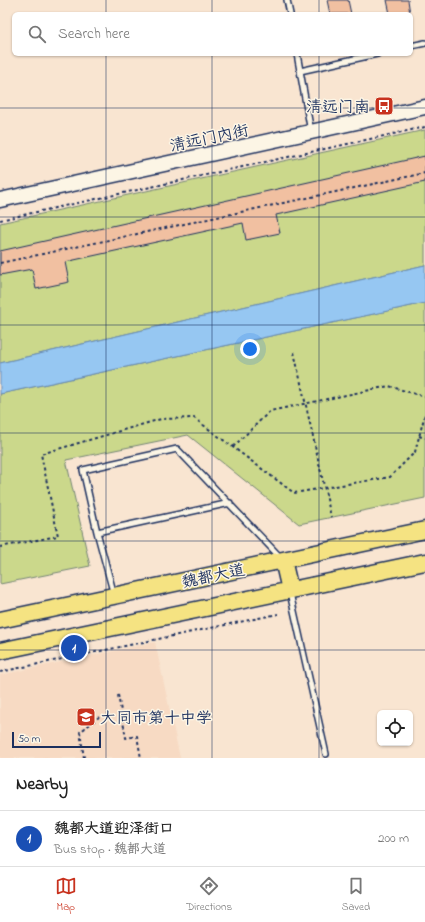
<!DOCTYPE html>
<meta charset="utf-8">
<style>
body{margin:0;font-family:"Indie Flower","LXGW WenKai TC",sans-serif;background:#f2f2f2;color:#222}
.controls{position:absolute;right:12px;bottom:12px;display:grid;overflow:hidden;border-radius:6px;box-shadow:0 1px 3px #0004}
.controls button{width:36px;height:36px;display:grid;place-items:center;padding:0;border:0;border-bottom:1px solid #e0e0e0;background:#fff;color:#222;font:20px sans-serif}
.scale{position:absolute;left:12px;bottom:10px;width:89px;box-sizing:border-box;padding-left:4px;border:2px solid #1b2f5e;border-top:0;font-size:11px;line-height:14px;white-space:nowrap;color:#1b2f5e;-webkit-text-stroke:3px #fcf5e5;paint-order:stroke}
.you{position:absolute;left:250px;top:349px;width:14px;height:14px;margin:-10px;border:3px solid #fff;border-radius:50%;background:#1a73e8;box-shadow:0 0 0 6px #1a73e833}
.badge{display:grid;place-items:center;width:26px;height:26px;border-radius:50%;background:#c8321e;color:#fff;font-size:13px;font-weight:700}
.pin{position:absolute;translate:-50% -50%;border:2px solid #fff;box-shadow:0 1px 4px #0006}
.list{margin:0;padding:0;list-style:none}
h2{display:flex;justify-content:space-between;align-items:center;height:52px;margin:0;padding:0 16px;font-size:17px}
h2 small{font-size:13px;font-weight:400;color:#767676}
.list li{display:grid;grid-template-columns:26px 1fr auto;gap:12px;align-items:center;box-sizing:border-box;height:56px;padding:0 16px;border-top:1px solid #e0e0e0}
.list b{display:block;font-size:15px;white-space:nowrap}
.list p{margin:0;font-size:13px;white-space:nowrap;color:#767676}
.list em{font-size:13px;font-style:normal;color:#767676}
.icon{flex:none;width:22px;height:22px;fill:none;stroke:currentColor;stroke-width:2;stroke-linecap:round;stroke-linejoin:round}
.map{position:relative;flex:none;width:425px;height:758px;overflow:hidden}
.search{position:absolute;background:#fff;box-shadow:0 1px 3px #0004;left:12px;right:12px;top:12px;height:44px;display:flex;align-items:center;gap:10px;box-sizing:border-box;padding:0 14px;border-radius:6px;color:#767676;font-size:15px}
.sheet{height:108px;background:#fff}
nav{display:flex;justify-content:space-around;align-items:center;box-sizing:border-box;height:56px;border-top:1px solid #e0e0e0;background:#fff;font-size:11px;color:#767676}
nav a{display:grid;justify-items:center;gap:2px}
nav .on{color:#c8321e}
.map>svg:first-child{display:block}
</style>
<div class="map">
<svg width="425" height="758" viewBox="0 0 425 758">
<rect width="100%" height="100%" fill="#f9e5d1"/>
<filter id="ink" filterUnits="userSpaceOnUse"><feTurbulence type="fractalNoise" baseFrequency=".025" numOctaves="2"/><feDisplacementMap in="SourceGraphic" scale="8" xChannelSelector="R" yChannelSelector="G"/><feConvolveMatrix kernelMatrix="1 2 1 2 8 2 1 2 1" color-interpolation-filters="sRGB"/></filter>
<g filter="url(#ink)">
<path fill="#f7dac3" d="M155,642l25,116h-180v-83z"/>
<path fill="#cbd88b" stroke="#738474" d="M425,130v135l-425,98v-140z
M425,303v195l-126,26 -111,-89 -122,25 24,106 -90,18v-190z"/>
<path fill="#96c7f2" stroke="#658ab7" d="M425,265v38l-425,91v-31z"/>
<path fill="#f1c0a1" stroke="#1b2f5e" d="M327,0h21l3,14h-21z
M387,0h21l2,14h-20z
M425,156v26l-149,33 4,18 -34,7 -3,-17 -178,39 4,20 -33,7 -4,-20 -32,6v-24z"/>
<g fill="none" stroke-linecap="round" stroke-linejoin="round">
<defs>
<path id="service" d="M287,0l3,14
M411,46l14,-3
M297,54l14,78
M300,71l77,-17
M97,532l133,-29
M290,593l36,161
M114,595l-17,-63 -14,-62 94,-21 104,109"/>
<path id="secondary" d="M0,200l425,-93"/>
<path id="primary" d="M283,560l7,30
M0,620l425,-90
M0,651l425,-89"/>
</defs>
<use href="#service" stroke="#1b2f5e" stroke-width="8"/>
<use href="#secondary" stroke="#1b2f5e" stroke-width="17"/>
<use href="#primary" stroke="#1b2f5e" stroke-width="19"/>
<path stroke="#1b2f5e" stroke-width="2" stroke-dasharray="3 3" stroke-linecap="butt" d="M0,220l425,-93
M0,263l425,-90
M294,352l37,165
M419,436l6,2
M233,447l37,-36 119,-25 36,11
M0,547l58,-11 -17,-82 120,-35 33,-1 100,75 96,-16 25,-25 10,-38
M0,672l278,-58
M118,695l8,43 11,-2 4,22
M84,758l-4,-26 19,-15"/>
<use href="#service" stroke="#fcf5e5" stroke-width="5"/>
<use href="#secondary" stroke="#fcf5e5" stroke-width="14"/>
<use href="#primary" stroke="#f5e382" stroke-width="16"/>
</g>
</g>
<path fill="none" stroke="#1b2f5e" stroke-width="1" stroke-opacity="0.55" d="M106,0v14M212,0v14M319,0v14M106,54v704M212,54v704M319,54v704M0,108h425M0,217h425M0,325h425M0,433h425M0,541h425M0,650h425"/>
<defs>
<symbol id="bus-square" viewBox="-11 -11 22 22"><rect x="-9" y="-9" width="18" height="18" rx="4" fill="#c8321e" stroke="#fcf5e5"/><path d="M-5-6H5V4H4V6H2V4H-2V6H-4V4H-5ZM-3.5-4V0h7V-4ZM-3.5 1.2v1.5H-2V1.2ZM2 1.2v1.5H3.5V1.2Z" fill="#fff"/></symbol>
<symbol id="school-square" viewBox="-11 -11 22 22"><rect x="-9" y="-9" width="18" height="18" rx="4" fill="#c8321e" stroke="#fcf5e5"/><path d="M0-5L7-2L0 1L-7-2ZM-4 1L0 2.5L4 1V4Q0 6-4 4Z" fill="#fff"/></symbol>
</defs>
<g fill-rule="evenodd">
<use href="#bus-square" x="373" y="95" width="22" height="22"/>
<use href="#school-square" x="75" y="706" width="22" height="22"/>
</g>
<g text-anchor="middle" stroke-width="3" stroke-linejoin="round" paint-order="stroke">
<g font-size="16" fill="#1b2f5e" stroke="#fcf5e5" text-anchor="end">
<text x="370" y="112">清远门南</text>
<text x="100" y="723" text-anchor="start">大同市第十中学</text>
</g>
<g font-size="16" fill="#1b2f5e" stroke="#fcf5e5">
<text transform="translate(209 137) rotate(-12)" y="6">清远门内街</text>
<text transform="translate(213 575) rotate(-12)" y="6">魏都大道</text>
</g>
</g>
</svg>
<div class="controls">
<button><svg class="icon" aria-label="locate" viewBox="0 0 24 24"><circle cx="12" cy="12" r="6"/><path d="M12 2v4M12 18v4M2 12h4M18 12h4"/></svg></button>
</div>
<div class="scale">50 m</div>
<div class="you"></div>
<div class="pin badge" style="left:74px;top:648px;background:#1a4fb4">1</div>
<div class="search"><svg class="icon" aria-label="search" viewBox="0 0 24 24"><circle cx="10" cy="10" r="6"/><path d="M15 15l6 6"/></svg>Search here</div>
</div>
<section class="sheet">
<h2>Nearby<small></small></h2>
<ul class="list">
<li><span class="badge" style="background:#1a4fb4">1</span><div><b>魏都大道迎泽街口</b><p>Bus stop · 魏都大道</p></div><em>200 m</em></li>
</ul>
</section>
<nav>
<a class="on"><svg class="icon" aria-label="map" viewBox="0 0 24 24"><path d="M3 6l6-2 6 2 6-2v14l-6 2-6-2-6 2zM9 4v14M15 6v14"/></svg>Map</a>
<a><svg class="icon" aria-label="directions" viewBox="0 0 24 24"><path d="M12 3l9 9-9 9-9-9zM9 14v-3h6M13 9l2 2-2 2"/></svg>Directions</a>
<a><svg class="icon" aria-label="saved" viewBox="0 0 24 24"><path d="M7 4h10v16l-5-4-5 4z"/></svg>Saved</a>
</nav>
